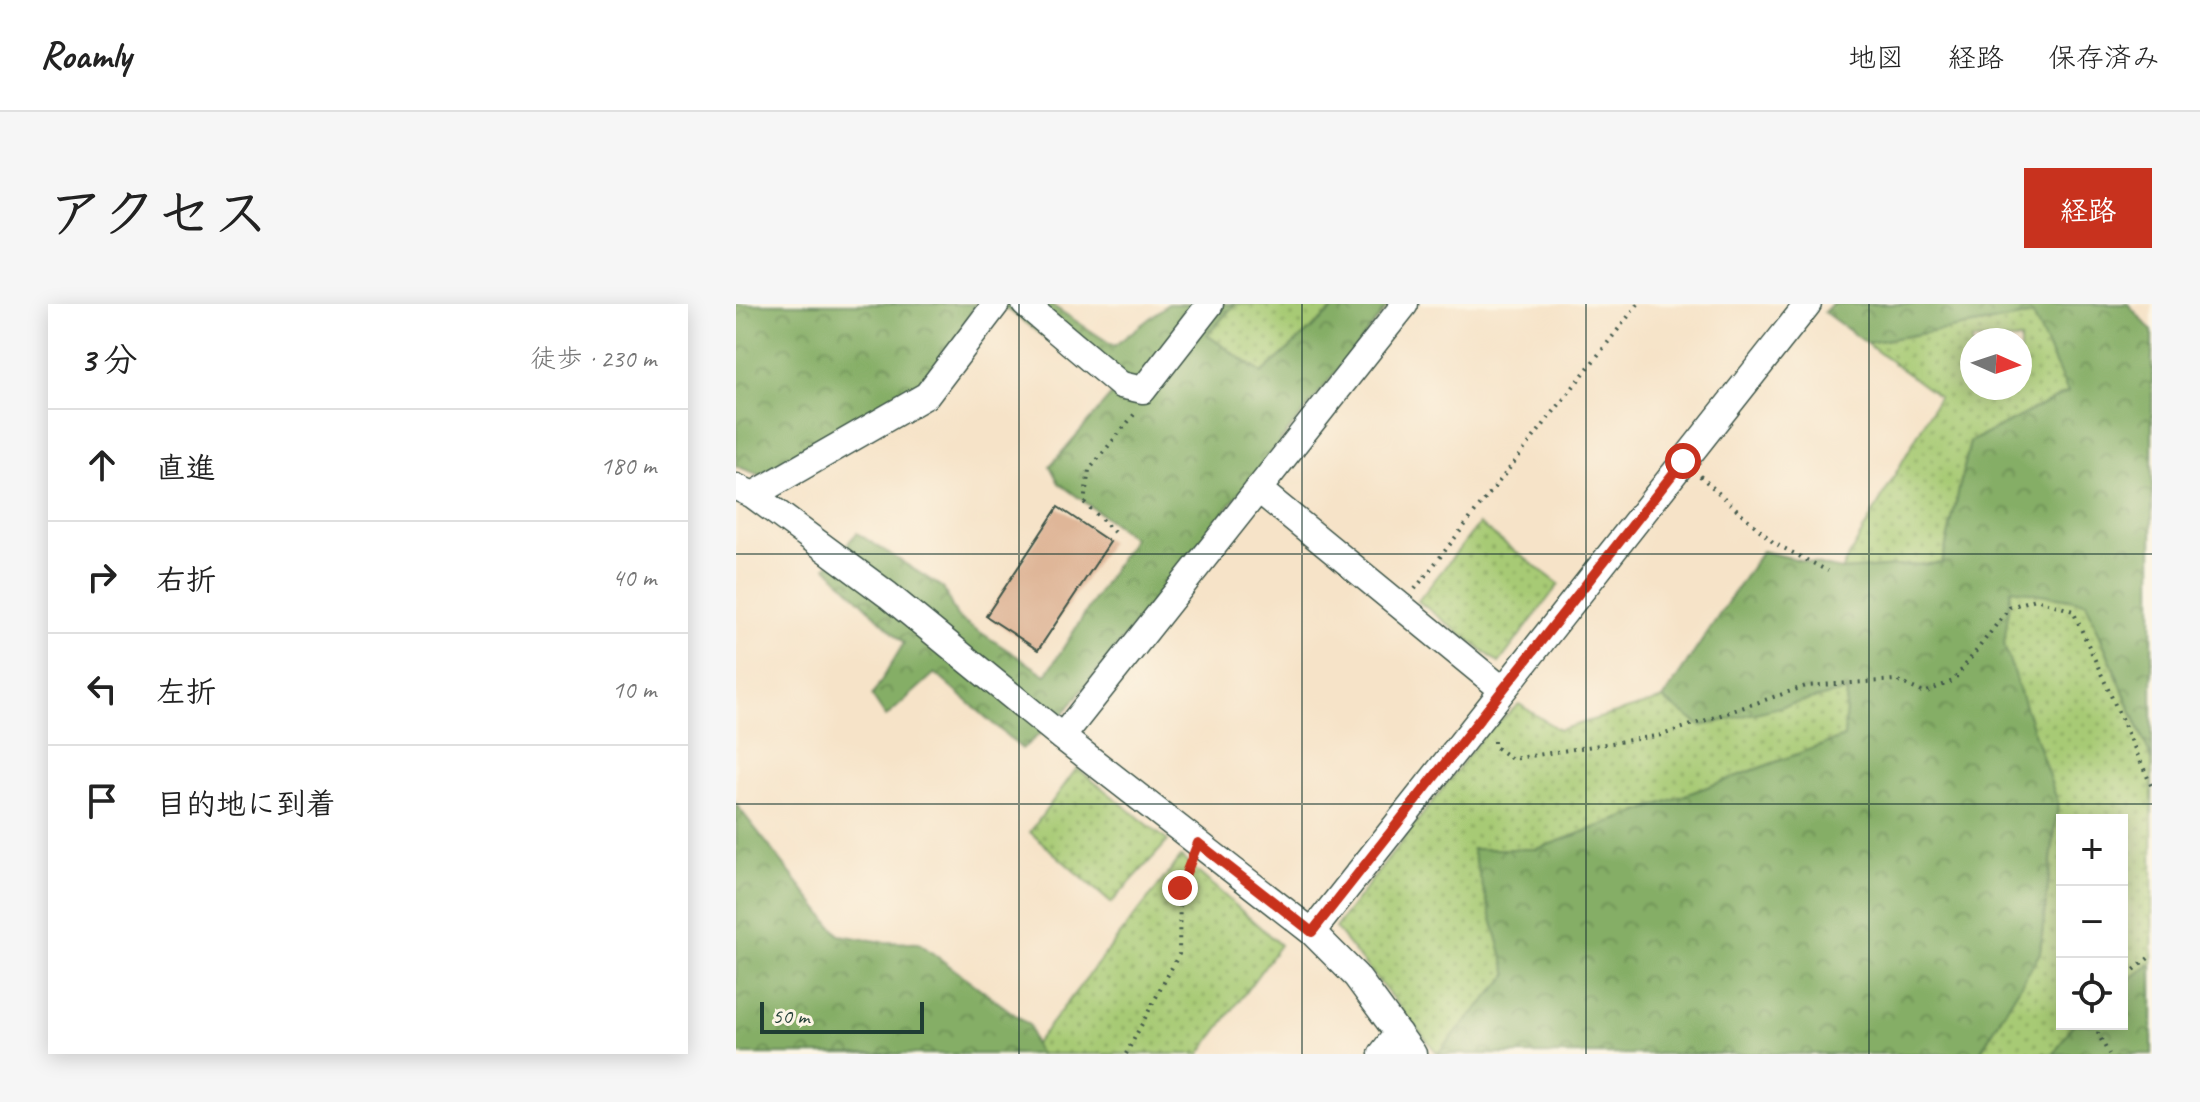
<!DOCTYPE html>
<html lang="ja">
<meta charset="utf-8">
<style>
body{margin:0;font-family:Caveat,"Klee One",sans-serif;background:#f6f6f6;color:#222}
.controls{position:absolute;right:24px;bottom:24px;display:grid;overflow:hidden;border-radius:0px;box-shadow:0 4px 20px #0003}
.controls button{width:72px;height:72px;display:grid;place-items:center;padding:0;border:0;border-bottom:2px solid #e0e0e0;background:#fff;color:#222;font:40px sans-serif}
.compass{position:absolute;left:1224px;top:24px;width:72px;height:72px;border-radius:50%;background:#fff;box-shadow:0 4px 20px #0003;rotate:93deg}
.scale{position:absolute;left:24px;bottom:20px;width:164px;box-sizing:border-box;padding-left:8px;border:4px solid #1f3d34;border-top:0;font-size:22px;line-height:28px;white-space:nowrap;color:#1f3d34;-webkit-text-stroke:6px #fcf5e5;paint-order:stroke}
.stop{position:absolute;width:24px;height:24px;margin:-18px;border:6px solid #c8321e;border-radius:50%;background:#fff}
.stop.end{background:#c8321e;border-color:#fff;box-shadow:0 2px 8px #0008}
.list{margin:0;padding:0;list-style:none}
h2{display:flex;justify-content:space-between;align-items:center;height:104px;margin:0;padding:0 32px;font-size:34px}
h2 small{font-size:26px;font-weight:400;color:#767676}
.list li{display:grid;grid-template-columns:52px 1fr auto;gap:24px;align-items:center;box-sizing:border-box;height:112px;padding:0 32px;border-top:2px solid #e0e0e0}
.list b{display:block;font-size:30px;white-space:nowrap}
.list em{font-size:26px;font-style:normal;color:#767676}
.icon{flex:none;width:44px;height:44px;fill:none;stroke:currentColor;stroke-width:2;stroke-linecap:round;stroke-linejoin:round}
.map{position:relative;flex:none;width:1416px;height:750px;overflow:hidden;border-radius:0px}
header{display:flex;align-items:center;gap:48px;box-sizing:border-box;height:112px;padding:0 40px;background:#fff;border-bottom:2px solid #e0e0e0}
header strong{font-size:38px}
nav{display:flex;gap:44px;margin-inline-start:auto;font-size:28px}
.intro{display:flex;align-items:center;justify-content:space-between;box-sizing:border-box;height:192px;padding:0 48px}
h1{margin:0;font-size:56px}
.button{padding:20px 36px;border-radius:0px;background:#c8321e;color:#fff;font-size:28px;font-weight:700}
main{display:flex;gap:48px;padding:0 48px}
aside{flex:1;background:#fff;border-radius:0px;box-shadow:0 4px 20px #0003}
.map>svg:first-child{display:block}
</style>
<header>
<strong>Roamly</strong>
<nav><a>地図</a><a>経路</a><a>保存済み</a></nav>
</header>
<div class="intro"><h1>アクセス</h1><a class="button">経路</a></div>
<main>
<aside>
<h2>3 分<small>徒歩 · 230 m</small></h2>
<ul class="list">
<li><svg class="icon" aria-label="ahead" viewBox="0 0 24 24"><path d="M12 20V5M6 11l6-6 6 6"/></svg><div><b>直進</b></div><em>180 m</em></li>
<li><svg class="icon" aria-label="right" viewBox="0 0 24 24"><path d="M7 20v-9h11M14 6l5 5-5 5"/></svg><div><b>右折</b></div><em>40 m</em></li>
<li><svg class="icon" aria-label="left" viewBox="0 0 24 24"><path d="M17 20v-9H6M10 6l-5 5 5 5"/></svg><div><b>左折</b></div><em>10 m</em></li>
<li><svg class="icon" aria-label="arrive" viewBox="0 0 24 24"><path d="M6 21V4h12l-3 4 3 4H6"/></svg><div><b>目的地に到着</b></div></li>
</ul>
</aside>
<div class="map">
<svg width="1416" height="750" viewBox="0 0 1416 750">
<defs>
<pattern id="grass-dots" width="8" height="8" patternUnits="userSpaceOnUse" patternTransform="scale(2)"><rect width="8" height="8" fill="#a7ca74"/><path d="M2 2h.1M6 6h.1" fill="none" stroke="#87a560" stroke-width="1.8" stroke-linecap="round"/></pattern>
<pattern id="forest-crowns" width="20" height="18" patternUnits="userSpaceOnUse" patternTransform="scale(2)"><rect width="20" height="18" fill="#85ae66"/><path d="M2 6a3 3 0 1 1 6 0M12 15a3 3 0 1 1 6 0" fill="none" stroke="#6c8f55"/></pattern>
</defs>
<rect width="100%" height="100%" fill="#fcf5e5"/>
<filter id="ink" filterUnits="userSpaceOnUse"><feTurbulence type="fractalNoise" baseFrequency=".0125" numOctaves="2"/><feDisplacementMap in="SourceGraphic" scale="16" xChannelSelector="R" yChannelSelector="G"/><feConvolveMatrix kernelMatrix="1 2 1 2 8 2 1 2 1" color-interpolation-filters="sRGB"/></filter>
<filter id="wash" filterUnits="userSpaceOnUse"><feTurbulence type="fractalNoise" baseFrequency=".006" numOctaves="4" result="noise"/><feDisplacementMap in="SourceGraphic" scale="32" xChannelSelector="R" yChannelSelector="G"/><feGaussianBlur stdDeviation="1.8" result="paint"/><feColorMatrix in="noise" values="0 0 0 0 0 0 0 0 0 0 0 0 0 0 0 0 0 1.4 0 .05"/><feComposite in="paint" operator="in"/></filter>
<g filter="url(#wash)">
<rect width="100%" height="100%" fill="#f6e3c8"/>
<path fill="url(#grass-dots)" stroke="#638454" stroke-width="2" fill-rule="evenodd" d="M499,0h104l-77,69 -55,-38z
M1297,11l35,77 -98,50 -28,121 -101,7 98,-173 -73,-54zM1236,36h48v48h-48z
M743,220l80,60 -60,79 -81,-62z
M1275,284l75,14 66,158v204l-30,20v-164h-60v204h11l-19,30h-75l61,-101 18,-150 -55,-158z
M1111,386l-2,47 -308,112h-65l37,126 -71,79 -103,-126 149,-193 35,-31 40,26 104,-31 38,27z
M341,464l91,73 -57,62 -81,-71z
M445,553l99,88 -80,109h-160l-6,-9z"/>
<path fill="url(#forest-crowns)" stroke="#52764d" stroke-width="2" d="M0,0h240l-41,69 -175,102 -24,-9z
M247,0h67l64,42 54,-42h67l-28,31 55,38 77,-69h51l-327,410 -41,35 -87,-76 -49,44 -14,-21 32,-53 -78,-76 31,-34 86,55 14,29 89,58 87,-137 -74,-55 -9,-17 65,-75 -105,-80z
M1096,0h296l24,27v429l-66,-158 -75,-13 -7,56 54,158 -18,150 -61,101h-542l71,-79 -36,-126h65l307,-112 3,-46 -146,35 -38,-27 99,-148 79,19 101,-7 28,-121 98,-50 -35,-77 -167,28 -42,-31z
M0,500l103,131 45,7 35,1 111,83 4,19 6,9h-304z
M1416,660v90h-98l19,-30h49v-40z"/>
<g id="blocks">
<path fill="#dfb698" d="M322,203l52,35 -72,108 -52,-34z"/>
</g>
</g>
<g filter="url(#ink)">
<use href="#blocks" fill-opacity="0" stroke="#3f564a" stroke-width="2"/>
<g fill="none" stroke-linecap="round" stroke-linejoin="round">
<defs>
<path id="minor" d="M289,0l96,81 22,5 67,-86
M0,183l17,8 135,100 174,142 250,195 44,44 57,78
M522,185l245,201
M17,191l174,-100 69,-91
M326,433l343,-433
M576,628l496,-628
M646,750l16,-21"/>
</defs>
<use href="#minor" stroke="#3f564a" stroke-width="29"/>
<path stroke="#3f564a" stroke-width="4" stroke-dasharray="2 6" stroke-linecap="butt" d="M964,172l74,67 54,28
M378,228l-30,-30 5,-32 48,-59
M679,285l223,-285
M758,437v5l18,13 150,-24 144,-49 90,-6 28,13 29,-12 57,-74 26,-8 37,12 79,176
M1386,676l30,-25
M1364,720l-2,10 11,20
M390,750l53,-100 1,-66 10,-24"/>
<use href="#minor" stroke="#fff" stroke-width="26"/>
</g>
</g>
<g fill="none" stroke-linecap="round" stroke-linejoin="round" filter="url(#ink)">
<path stroke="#c8321e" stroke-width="10" d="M444,584l18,-45 114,89 371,-471"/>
</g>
<path fill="none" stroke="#1f3d34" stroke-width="2" stroke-opacity="0.55" d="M283,0v750M566,0v750M850,0v750M1133,0v750M0,250h1416M0,500h1416"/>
</svg>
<div class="controls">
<button>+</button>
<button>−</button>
<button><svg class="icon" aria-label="locate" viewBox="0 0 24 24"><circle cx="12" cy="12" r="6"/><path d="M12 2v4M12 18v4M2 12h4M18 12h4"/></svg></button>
</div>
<svg class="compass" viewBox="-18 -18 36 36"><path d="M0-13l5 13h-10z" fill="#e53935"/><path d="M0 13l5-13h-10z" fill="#767676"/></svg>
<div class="scale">50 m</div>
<div class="stop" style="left:947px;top:157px"></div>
<div class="stop end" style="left:444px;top:584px"></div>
</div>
</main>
